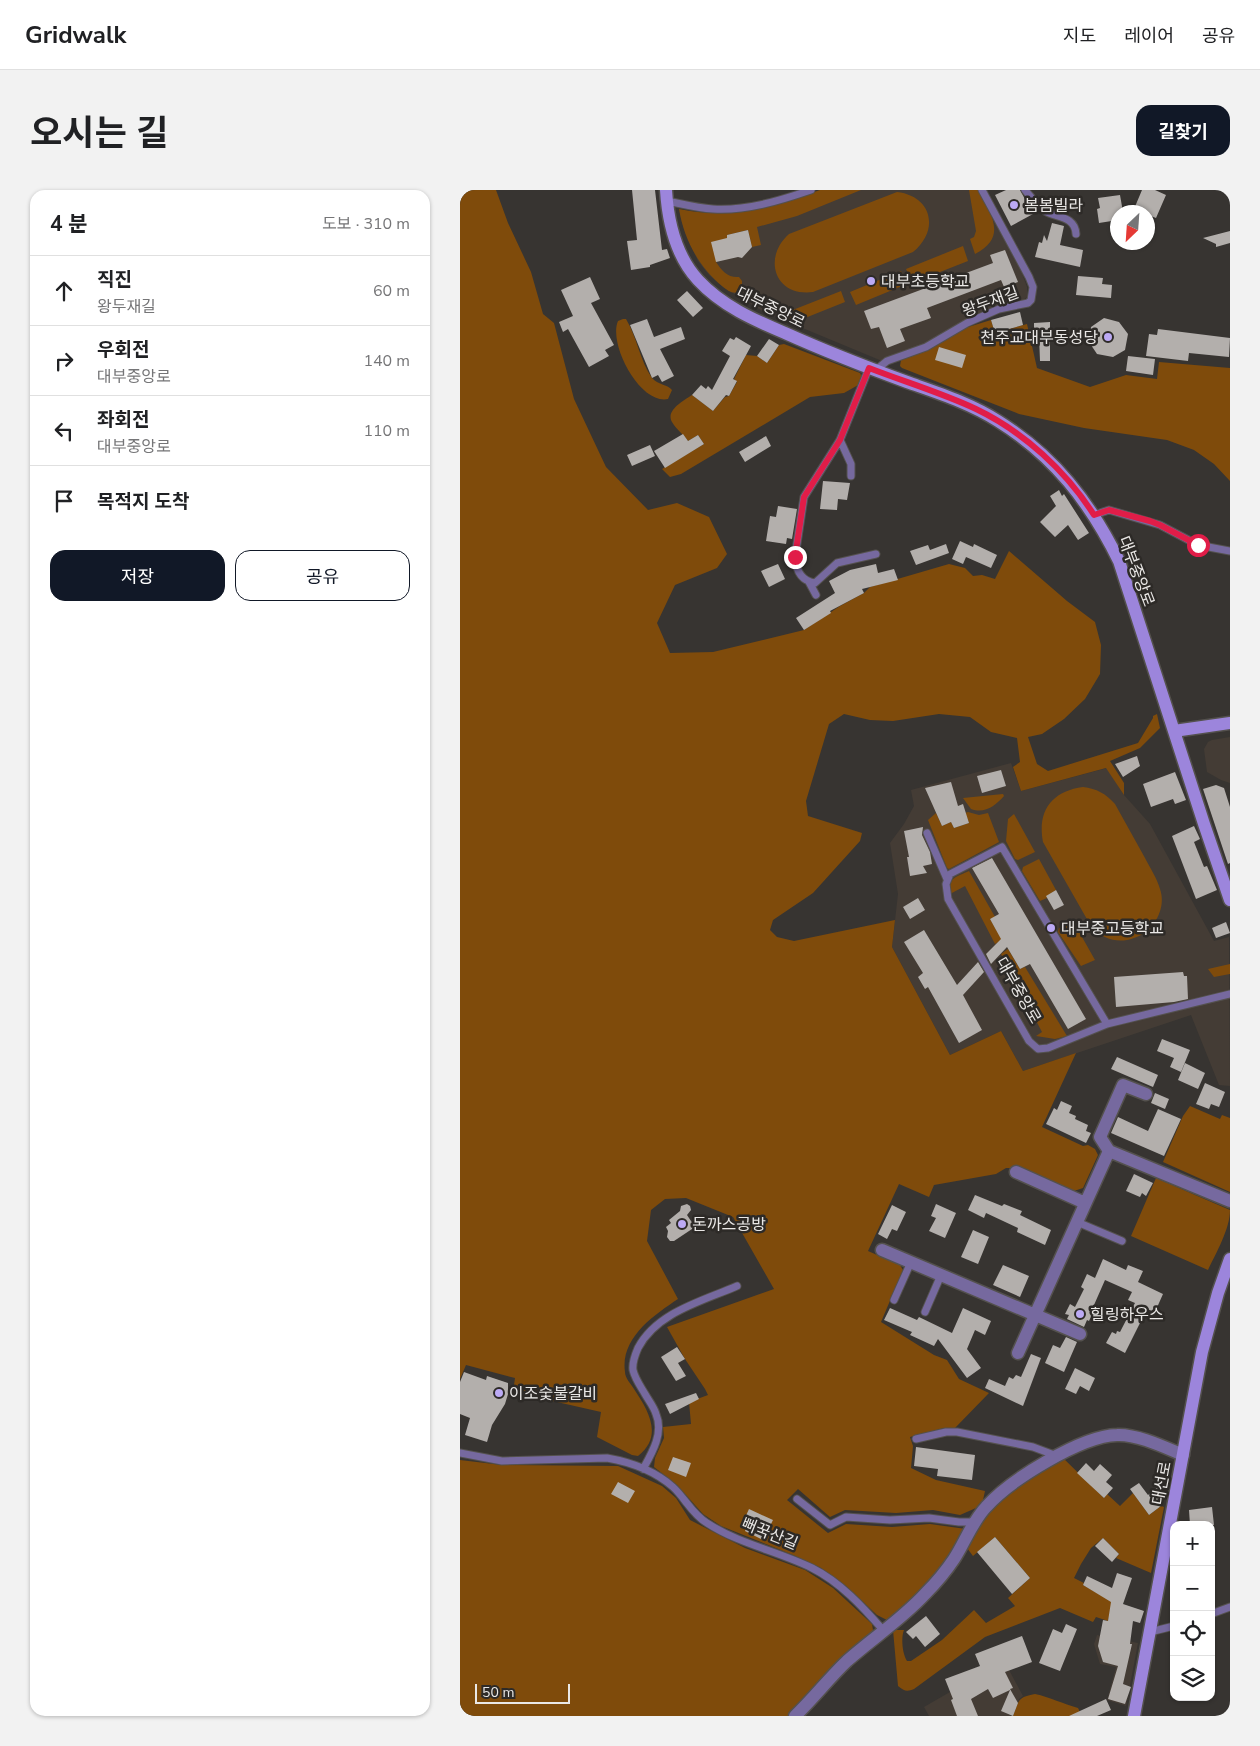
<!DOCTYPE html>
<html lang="ko">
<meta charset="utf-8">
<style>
body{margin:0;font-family:"Nunito Sans","Noto Sans KR",sans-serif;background:#f2f2f2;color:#202124}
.controls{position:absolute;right:15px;bottom:15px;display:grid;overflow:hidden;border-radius:10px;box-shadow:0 1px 4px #0004}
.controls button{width:45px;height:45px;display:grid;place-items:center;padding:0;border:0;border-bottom:1px solid #e0e0e0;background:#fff;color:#202124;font:25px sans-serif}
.compass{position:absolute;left:650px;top:15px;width:45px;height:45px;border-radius:50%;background:#fff;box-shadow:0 1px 4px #0004;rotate:205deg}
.scale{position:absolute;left:15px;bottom:12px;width:95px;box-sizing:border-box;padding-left:5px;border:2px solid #eae8e6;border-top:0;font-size:14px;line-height:18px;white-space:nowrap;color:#eae8e6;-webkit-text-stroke:4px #2d2a27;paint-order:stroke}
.stop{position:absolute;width:15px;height:15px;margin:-11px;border:4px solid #e11d48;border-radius:50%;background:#fff}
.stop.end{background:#e11d48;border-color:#fff;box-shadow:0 1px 5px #0008}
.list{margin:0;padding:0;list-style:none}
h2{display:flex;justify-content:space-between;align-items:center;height:65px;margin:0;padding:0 20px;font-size:21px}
h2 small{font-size:16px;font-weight:400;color:#757577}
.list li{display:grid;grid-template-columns:32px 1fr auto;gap:15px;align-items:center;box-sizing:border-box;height:70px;padding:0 20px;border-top:1px solid #e0e0e0}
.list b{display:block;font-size:19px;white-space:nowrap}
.list p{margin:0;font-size:16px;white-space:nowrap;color:#757577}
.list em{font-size:16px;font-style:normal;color:#757577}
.actions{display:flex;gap:10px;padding:15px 20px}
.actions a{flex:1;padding:11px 0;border:1px solid #111827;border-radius:15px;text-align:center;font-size:18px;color:#111827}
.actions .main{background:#111827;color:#fff}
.icon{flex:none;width:28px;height:28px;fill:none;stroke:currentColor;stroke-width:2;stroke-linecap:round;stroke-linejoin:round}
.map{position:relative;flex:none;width:770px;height:1526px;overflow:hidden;border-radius:15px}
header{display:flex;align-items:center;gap:30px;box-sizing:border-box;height:70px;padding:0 25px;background:#fff;border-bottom:1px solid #e0e0e0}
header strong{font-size:24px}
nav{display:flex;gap:28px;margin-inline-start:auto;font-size:18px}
.intro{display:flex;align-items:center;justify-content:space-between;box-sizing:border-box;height:120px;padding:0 30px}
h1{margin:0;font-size:35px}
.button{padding:12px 22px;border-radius:15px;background:#111827;color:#fff;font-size:18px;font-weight:700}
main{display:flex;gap:30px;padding:0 30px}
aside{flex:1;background:#fff;border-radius:15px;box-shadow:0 1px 4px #0004}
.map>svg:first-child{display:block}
</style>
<header>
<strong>Gridwalk</strong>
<nav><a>지도</a><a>레이어</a><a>공유</a></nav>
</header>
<div class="intro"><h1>오시는 길</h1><a class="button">길찾기</a></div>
<main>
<aside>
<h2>4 분<small>도보 · 310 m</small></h2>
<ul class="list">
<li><svg class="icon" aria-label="ahead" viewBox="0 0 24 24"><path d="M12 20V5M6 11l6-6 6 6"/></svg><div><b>직진</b><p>왕두재길</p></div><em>60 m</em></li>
<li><svg class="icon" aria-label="right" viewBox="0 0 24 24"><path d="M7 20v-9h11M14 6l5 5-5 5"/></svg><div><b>우회전</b><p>대부중앙로</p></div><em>140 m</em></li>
<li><svg class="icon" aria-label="left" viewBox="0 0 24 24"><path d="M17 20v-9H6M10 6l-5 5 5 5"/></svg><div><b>좌회전</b><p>대부중앙로</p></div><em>110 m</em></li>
<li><svg class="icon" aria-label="arrive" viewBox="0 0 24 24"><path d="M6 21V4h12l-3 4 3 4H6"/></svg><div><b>목적지 도착</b></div></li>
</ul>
<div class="actions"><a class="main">저장</a><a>공유</a></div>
</aside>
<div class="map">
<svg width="770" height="1526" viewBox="0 0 770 1526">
<rect width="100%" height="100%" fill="#373431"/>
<path fill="#443c35" d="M360,0h159l43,83 5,14v10l-4,3 -26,7 -72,38 -43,16 -118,-49 -41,-25 -14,-12 -11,-14 -13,-29 -4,-13 -2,-10 13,3 18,1 41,-2 21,-5z
M770,547v46l-9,-3 -14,-8 -3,-23 4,-7 4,-2z
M551,573l10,28 86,-23 17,27 26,29 64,117 15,-4 1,149 -11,-1 -28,-70 -168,56 -22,-40 -51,24 -58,-108 6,-53 -8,-51 14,-19 10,-18 -3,-16z
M637,1445l41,8 -12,63 -19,-6 9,-33 -16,-3 -6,-20z
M549,1480l14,26 -4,3 -6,17h-84l-5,-9 26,-15z"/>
<path fill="#7f4b0b" d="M0,0h36l12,33 23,49 12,42 11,9 20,76 32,68 42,43 29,-7 32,14 18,37 -10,14 -42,17 -18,38 13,30 43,-1 91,-22 36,-24 24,-13 6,-6 79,-23 16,4 8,8 9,-1 13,4 14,-28 58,50 28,21 6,23 -1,29 -15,25 -21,20 -22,15 -14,3 9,27 11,7 90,-28 15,-25v-2l4,-2 3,14 -20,20 -30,13 14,22v12l-18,-27 -85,23 -8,-24 7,-5 -3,-24 -26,-6 -21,-15 -31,-3 -46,7 -23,-1 -26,-6 -15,10 -23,77 2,15 54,17 -2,8 -47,52 -40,27 -3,10 7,7 17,4 101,-21 -3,27 58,108 51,-24 22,40 53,-18 -34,74 41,19 5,-1 7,4 3,6 -15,33 -9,3 -51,-23h-17l-10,6 -62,11 -5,12 -30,-13 -31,67 32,14 3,5 -22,52 53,33 13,5 12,19 30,14 -34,35h-11l-34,9 3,9 -2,22 25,12 49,11 -2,9 -7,8 -16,7 -27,-5 -37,3 -51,-3 -15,7 -32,-28 -11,11 41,33 18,-9 46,3 38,-3 36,5 -28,45 -46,44 -5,2 -10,-5 -31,-29 -25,-18 -28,-13 -72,-29 -18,-12 -26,-29 -23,-18 1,-9 9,-20 -1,-11 28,-3 -2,-22 19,-7 -3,-6 -20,-30 -18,-32 107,-38 -41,-72 -47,-19 -21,1 -14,11 -4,31 31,58c-24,16 -58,39 -53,73 0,6 6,12 9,17 14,21 30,47 4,67l-6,-1 -35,-18 4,-25 -88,-20 2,-14 -49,-13 -6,14z
M360,0h41l-64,26 -40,11 4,18 -9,2 -4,-17 -21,5v3l-11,24c6,9 12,16 23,15l3,4v9c-7,6 -14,1 -20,-4 -24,-20 -38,-47 -43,-77 49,11 96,-2 141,-19z
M509,0h10c12,25 29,47 -4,64l-5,-15 4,-2 2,-6z
M437,2c35,4 43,38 16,60l-100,40c-38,5 -51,-34 -24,-58z
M503,56l5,15 -56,22 -6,-14z
M441,81l6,13 -51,21 -6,-13z
M381,101l4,11 -55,22 -8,-4 -2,-5z
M163,129h3c11,18 14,42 26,59 6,7 15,6 20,12l-4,9c-28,6 -60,-55 -50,-78z
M531,130l4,13 32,-9 10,44 53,19 36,-12 31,4 2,-17 71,6v113l-16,-17 -20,-14 -27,-10 -83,-12 -65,-14 -117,-46 -2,-2 1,-6 28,-11 36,-21z
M324,154l76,29 2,4 -2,7 -16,9 -34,4 -129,77 -11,3 -8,-8 42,-25 -6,-9 -10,6c-5,-7 -12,-12 -16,-19 -7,-12 13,-22 20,-27l21,16 12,-14 4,-1 8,-14 -3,-3 12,-24 11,1 10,7 12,-18z
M623,597c14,2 22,6 32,17 10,18 20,36 30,54 5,10 12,20 15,31 7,20 -7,43 -26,49 -16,6 -30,1 -42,-10l-49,-86c-6,-31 9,-51 40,-55z
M543,604l1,2c-9,10 -19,18 -33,13l-8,-11z
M508,622l11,3 9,-2 11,29 -50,27 -2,-1 -19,-48 8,-7 6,13 9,-4 3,6 15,-5 -4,-10z
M554,624l21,38 -17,8 -3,-1 -9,-18 2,-22z
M579,669l17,31 -9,6v2l-7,3 -18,-30 1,-4z
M509,681l26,46 -5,2 7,12 10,6 -12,7 -30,-58 -15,8c-2,-17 6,-17 19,-23z
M613,731l22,39 -14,6 -23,-34 1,-4z
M548,759l12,20 5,-2 42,69 -12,3 -19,-3 6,-4 -41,-78z
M770,774v10l-16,3 -6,-8z
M730,916l30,13 2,-4 8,3v74l-67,-30 20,-46z
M696,988l74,32c0,19 -14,43 -22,60l-77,-34z
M602,1267l42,41 3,-4 13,12 13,-13 16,22 12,-9 3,1 -13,66 -35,-15 3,-4 -16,-16 -12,10 -10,16 -7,14 10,5 -1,2 30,17 -5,19 -12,-4 -3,5 -33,-14 -75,29 -71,52c-7,3 -10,2 -16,-3l-5,-56h11c-3,7 -2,23 3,31h4l31,-21 32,-30 12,13 29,-17 -7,-8 22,-20 -35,-41 -22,19 -6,-8 20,-36 12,-12z
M0,1270l42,5 116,1 44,20 14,12 14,22 55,28 60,22 28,18 39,36 1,6 -3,7 -79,79h-331z
M575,1504c15,3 28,10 43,14l4,8h-69c6,-16 5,-19 22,-22z"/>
<path fill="#b3afac" d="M172,0h23l7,60 5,-1 3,9 -20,7v2l-19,3 -4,-29 10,-1z
M546,0h14l13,24 -22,12 -16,-31z
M682,0h13l11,5 -10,23 -8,-3v-3h-6l-8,-3z
M660,5l3,17h-5v8l-19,3 -2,-14 3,-1 -2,-10z
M592,33l12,3 -4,19 23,5 -3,17 -45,-10 4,-15 3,1 2,-8 3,6z
M288,40l4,17 -10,11 -4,-1 -22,5 -5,-20 16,-4v-3z
M770,41v12l-14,4v-3l-13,-6z
M545,60l13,32 -14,5 -3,-7 -74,28 4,10 -31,11 5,12 -18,7 -8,-21 -8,2 -7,-18 129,-48 -3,-8z
M618,86l25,2 -1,6 10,1 -1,13 -35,-3z
M130,87l10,22 -9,4 23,42 -9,5 4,6 -20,11 -21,-38 -5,3 -4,-10 14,-6 -12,-26z
M227,101l16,17 -10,9 -16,-17z
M560,122l3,13 -28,8 -4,-13z
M644,128l15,4 9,12 -3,16 -12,7 -16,-3 -8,-12 2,-15z
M187,129l7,18 27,-10 4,12 -25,10 14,27 -12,6 -4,-7 -6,3 -22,-53z
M590,132v39h-10l-1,-27h-5v-11z
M698,139l72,9 -1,19 -40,-4 -1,8 -42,-5 3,-22 8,1z
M276,147l15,9 -18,33 4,2 -8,15 -3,-1 -13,16 -21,-16 9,-10 5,4 2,-3 4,4 18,-34 -8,-5 8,-13 4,2z
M309,149l10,6 -12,18 -10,-7z
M479,157l27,8 -4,13 -27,-8z
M668,166l27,3 -2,16 -27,-4z
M223,244l5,7 10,-6 6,9 -39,24 -11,-17z
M306,246l5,10 -26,16 -6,-10z
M190,255l5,11 -23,10 -5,-11z
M363,291l27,2 -3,17 -9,-1 -1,11 -17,-1z
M599,300l3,6 2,-2 25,39 -11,7 -10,-15 -13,12 -15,-15 16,-16 -6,-10z
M318,316l19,3 -5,30 -5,-1 -1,6 -20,-3 4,-25 6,1z
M500,351l13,6 1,-3 23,11 -6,13 -25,-11 -3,7 -11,-5z
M486,354l3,9 -33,12 -6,-14 18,-6 2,5z
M318,374l7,15 -16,8 -8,-16z
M416,374l2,9 16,-4 4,11 -36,9 2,4 -34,18 1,2 -27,17 -8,-12 39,-25 -6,-12 21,-11z
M677,566l3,10 -17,11 -8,-13z
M541,580l5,16 -24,7 -5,-17z
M715,582l11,28 -11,4 -2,-5 -22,8 -8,-23z
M491,592l7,24 5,-2 6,19 -15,5 -3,-6 -9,4 -17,-38z
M756,595l8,3 6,19v56l-2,1 -25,-75z
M734,636l6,13 -6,3 10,25 3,-1 10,24 -21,9 -24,-63z
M463,637l-1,8 8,17 2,12 -9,2 4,7 -17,3 -3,-19h2l-5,-26z
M532,668l94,161 -18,10 -38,-65 -10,5 -13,-22 -16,17 -5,-10 15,-15 -11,-20 9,-5 -27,-46z
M596,700l8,15 -10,5 -8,-14z
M458,708l7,12 -15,9 -7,-12z
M766,732l4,11 -14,5 -4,-10z
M464,740l33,55 21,-23 6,10 -21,23 19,35 -23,13 -31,-56 -3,2 -7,-12 5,-4 -19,-31z
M723,782l1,4h3l1,23 -14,3 -58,5 -2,-30z
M702,849l28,11 -9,22 -11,-5 4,-9 -17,-7z
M657,867l41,18 -5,12 -42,-18z
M725,873l20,10 -7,16 -20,-9z
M745,893l20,9 -6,15 -8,-3 -2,5 -13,-5z
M695,903l14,6 -4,10 -14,-6z
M601,911l11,5 -3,7 7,3 -1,3 13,6 -2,6 5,2 -5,10 -40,-19 8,-16 3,2z
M698,919l23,10 -17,37 -53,-23 7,-16 30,14z
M674,984l19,9 -7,13 -4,-3 -2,4 -14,-6z
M515,1005l27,11 2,-2 18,7 -2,4 31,15 -6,15 -28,-13 1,-4 -32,-15 -2,5 -16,-8z
M227,1014l3,2 1,4 -4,5 8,12 -21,14h-4l-3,-4 1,-6 -2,-4 5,-4 -2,-3 11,-9 1,-5z
M476,1014l20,9 -11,25 -16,-7 7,-13 -5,-2z
M432,1015l14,7 -9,19 -5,-2 -5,10 -9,-5z
M513,1040l16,7 -11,27 -17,-7z
M643,1069l23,11 2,-5 15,6 -5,11 25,12 -8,18 -8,-3 -22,44 -19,-10 6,-11 4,2 1,-3 3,1 15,-29 -7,-3 4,-8 -27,-12 -11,25 2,1 -7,15 -2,-1 -3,7 -17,-8 2,-4 -4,-1 5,-10 5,3 9,-18 -3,-2 6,-13 8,4z
M543,1075l26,11 -9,21 -27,-12z
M430,1118l27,12 2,-3 33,16 11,-25 28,13 -6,14 -10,-5 -8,19 14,19 -14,10 -29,-39 -4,7 -24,-11 2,-3 -28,-12z
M606,1147l11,5 -13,30 -19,-9 8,-18 7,3z
M217,1157l8,12 -7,4 8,13 -10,5 -15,-24z
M571,1164l10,4 -18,48 -38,-18 4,-9 16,7 4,-9 4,2 3,-4 5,2z
M615,1178l20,10 -6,13 -9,-5 -4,8 -11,-5z
M4,1182l22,8 1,-4 21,7v11l-3,10 -13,21 -5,17 -22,-7 5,-17 -10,-4v-32z
M236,1203l3,6 -29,15 -5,-10z
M456,1257l59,8 -3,25 -35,-4 1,-7 -24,-3z
M213,1267l18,6 -5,14 -18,-7z
M626,1273l8,8 6,-7 12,11 -6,7 7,6 -9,10 -27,-25z
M158,1292l17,9 -7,12 -17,-9z
M679,1293l9,12 10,-8 7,10 -7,5 3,4 -12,9 -19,-26z
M752,1317l2,18h-24l-1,-15z
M289,1319l24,11 -10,20 -18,-9 4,-9 -5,-2z
M535,1347l35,41 -18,16 -35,-42z
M643,1348l16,16 -7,8 -17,-16z
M657,1383l15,5 -9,26 21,7 -4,12 -7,-2 -3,23h2l-9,40 8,3 -6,17 -17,-5 10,-33 -15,-4 -5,-16 5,-26 5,1 3,-19 -28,-17 4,-9 25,12z
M466,1426l14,18 -15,13 -9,-11 -3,3 -7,-7z
M606,1434l11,5 -17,42 -21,-8 14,-34 9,4z
M562,1446l10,26 -27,10 8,16 -3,1 8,14 -5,13 -12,-5 9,-21 -17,8 -5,-9 -17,10 7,17h-21l-6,-16 2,-1 -8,-20 35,-13 -5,-12z
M646,1509l5,11 -14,6h-28z"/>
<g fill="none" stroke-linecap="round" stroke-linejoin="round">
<defs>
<path id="lane" d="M565,0c6,7 13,16 20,21 12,7 30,5 31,23
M207,11c15,3 30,7 46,8 33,2 66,-8 98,-19
M409,178l-29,72 -36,57 -9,60c1,13 6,24 20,26l22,-20 39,-9
M416,180l11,-9 39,-14 41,-24 32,-14 29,-6 3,-3 2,-13 -4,-10 -47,-87
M380,250l11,24v12
M634,325l15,-5 51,15 38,20 32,6
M349,392l7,13
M467,643l20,46
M647,834l-105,-177 -52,27 -4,10 2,15 81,142 9,8 10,-1 59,-24 123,-30
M617,1032l45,19
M434,1110l17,-38
M465,1122l16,-37
M456,1249l30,-7h11l76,15 24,9
M0,1263l42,8 105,-3c23,4 48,13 66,29 12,11 19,27 34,36 32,21 71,28 105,45 28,14 51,39 71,62
M183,1279c9,-16 21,-36 13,-55 -2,-7 -7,-13 -11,-20 -4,-7 -10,-15 -12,-24 -1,-7 2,-15 5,-22 19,-36 65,-47 99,-62
M337,1309l33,26 16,-8 44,3 39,-2 30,4h15
M751,1424l19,-7
M690,1442l24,-6"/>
<path id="street" d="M686,904l-23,-9 -23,52 9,14 121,50
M556,982l69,31
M422,1060l198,84
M558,1163l91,-202
M335,1526c18,-17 34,-38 52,-55 26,-23 55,-42 78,-67 11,-11 21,-23 29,-35 11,-17 18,-37 32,-52 24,-27 95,-71 131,-72 20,-1 47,12 66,20"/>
<path id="secondary" d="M206,0c2,33 10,66 32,90 24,26 56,40 87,53 40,18 81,34 122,49 31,11 63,21 91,39 56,35 92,81 121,140l85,263 26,76
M714,541l56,-8
M674,1526l68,-364 16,-59 12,-34"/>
</defs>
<use href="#lane" stroke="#54514e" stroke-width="9"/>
<use href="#street" stroke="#54514e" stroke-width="15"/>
<use href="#secondary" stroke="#54514e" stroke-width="15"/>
<use href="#lane" stroke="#76699f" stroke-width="7"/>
<use href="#street" stroke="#76699f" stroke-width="12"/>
<use href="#secondary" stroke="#9c85dc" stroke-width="12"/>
</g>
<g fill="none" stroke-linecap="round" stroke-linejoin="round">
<path stroke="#e11d48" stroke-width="6" d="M335,367l9,-60 36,-57 29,-72c36,14 73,25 107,41 48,23 90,62 118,106l15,-5 41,11 10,4 38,20"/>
</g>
<g fill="#bcaaf5" stroke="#2d2a27" stroke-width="2">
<circle cx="554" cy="15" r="5"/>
<circle cx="411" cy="91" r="5"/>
<circle cx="648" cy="147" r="5"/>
<circle cx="591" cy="738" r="5"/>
<circle cx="222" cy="1034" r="5"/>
<circle cx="620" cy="1124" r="5"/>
<circle cx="39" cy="1203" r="5"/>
</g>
<g text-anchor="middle" stroke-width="5" stroke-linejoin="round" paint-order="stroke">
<g font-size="16" fill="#eae8e6" stroke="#2d2a27" text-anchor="start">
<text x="564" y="21">봄봄빌라</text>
<text x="421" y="97">대부초등학교</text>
<text x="638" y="153" text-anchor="end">천주교대부동성당</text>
<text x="601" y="744">대부중고등학교</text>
<text x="232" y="1040">돈까스공방</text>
<text x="630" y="1130">힐링하우스</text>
<text x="49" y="1209">이조숯불갈비</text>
</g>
<g font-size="16" fill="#eae8e6" stroke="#2d2a27">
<text transform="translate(530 111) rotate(-20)" y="6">왕두재길</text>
<text transform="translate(311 117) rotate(26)" y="6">대부중앙로</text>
<text transform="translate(677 381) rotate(69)" y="6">대부중앙로</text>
<text transform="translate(559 800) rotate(60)" y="6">대부중앙로</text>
<text transform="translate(701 1293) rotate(-79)" y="6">대선로</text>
<text transform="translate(310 1343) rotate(22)" y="6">뻐꾹산길</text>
</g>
</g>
</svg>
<div class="controls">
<button>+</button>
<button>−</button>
<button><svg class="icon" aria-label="locate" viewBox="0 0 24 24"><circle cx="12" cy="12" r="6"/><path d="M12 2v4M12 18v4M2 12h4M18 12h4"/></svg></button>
<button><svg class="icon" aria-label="layers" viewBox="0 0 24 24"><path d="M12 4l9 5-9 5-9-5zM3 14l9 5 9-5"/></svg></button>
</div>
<svg class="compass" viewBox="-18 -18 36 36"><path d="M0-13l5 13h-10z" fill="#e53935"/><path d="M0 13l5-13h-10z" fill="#757577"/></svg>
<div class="scale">50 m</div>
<div class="stop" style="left:738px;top:355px"></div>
<div class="stop end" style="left:335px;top:367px"></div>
</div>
</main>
